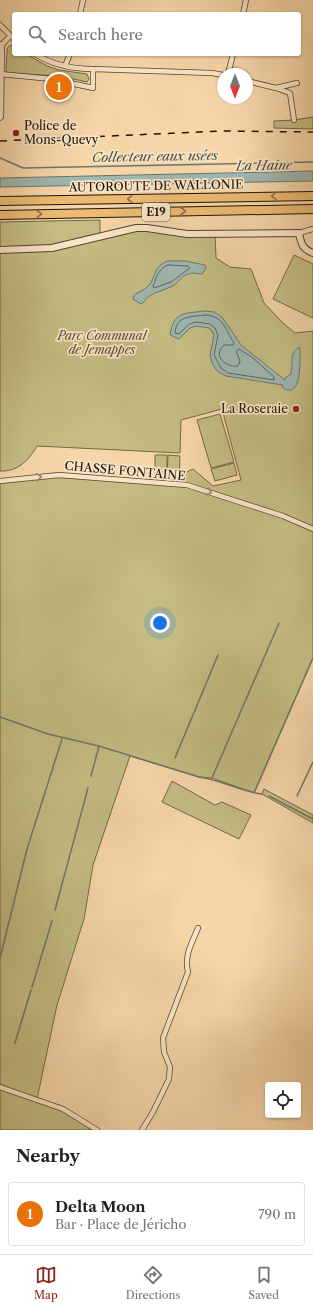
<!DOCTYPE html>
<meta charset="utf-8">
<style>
body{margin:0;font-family:"Libre Caslon Text",serif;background:#f6f6f6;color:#222}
.controls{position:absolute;right:12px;bottom:12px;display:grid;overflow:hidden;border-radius:4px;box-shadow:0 1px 3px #0004}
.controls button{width:36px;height:36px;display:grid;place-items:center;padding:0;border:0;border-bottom:1px solid #e0e0e0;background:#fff;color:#222;font:20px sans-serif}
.compass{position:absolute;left:217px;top:68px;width:36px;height:36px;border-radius:50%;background:#fff;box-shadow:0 1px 3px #0004;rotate:180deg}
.you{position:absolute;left:160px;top:623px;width:14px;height:14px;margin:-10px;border:3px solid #fff;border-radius:50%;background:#1a73e8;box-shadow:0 0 0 6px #1a73e833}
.badge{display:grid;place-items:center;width:26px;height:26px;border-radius:50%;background:#8f2418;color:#fff;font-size:13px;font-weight:700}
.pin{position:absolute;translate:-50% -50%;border:2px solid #fff;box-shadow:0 1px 4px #0006}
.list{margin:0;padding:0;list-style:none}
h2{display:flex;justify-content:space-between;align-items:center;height:52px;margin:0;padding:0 16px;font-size:17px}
h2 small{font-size:13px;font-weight:400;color:#767676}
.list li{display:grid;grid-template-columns:26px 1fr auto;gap:12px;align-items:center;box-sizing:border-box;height:64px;margin:0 8px 8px;padding:0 8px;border:1px solid #e0e0e0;border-radius:4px}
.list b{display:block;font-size:15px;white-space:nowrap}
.list p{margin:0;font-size:13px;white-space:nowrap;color:#767676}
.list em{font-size:13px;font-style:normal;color:#767676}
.icon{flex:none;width:22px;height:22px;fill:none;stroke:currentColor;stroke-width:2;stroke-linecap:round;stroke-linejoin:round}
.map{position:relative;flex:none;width:313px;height:1130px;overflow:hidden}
.search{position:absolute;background:#fff;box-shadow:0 1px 3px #0004;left:12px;right:12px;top:12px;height:44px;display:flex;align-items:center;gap:10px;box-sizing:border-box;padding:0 14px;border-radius:4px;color:#767676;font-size:15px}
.sheet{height:124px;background:#fff}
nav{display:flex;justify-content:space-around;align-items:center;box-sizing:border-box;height:56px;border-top:1px solid #e0e0e0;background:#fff;font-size:11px;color:#767676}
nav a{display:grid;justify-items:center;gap:2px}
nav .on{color:#8f2418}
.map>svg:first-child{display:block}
</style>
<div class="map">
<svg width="313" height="1130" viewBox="0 0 313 1130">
<rect width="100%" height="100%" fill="#f6d6a9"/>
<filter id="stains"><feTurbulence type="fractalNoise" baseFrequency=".005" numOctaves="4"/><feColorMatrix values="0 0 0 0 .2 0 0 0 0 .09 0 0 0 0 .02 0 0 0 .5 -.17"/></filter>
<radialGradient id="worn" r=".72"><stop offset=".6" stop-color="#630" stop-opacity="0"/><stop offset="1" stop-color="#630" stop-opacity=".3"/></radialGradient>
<path fill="#c4bc83" stroke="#726844" d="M11,45l3,1v8h12l21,12 12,4 28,4 2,5 -2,3 -28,-6 -53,-3 1,-23 1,-3z
M313,117v12l-39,-1v-7l20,-1z
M100,220v17l-18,5 -82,8v-28z
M136,229l79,5 1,24 14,9 21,2 13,34 19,20 12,10 18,-2v327l-59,135 -42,-15 -13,-1 -69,-21 -37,109 -9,54 -27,86 -20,94 17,6 38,22 -2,3h-90v-649l44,-5 137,9 4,-12 8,-4 20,17 28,-6 -19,-71 -41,11 -1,33 -143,-7c-8,14 -19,26 -37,25v-220l52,-1z
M294,255l19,9v54l-40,-19z
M220,414l14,48 -23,6 -14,-48z
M155,455h12v24h-12z
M168,455l12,1 -1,23h-12z
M234,463l3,12 -22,6 -4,-12z
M172,781l43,24 7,-3 29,13 -12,24 -77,-37z
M264,789l49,26v8l-51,-29z"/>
<path fill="#9eb7b0" stroke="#6b766b" d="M313,171v10l-313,6v-9z
M167,261h18l20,4 1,3 -4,6c-4,0 -9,-2 -13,0 -6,1 -10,7 -15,11 -9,6 -25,7 -30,17l-3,2 -8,-5 1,-4c5,-3 12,-6 16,-11 7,-11 3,-16 17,-23z
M204,311l10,1 8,5 19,28 44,35 1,-3 4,-2c5,-11 -3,-19 9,-28l1,4c0,9 2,51 -18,36l1,-2 -57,-9 -9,-5 -5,-8 -2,-8 4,-19 -2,-5 -3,-3 -13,-2 -6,2 -11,11 -9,-4c4,-24 14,-21 34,-24z"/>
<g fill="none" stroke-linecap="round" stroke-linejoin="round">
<path stroke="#5e665a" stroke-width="1" d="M168,265l20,1 2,2 -19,14 -17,6 -1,-2c4,-9 5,-17 15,-21z
M205,315c19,1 20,14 29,28l-1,2h-9c-12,11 2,23 14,21l2,-5 -4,-10 3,-2 14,9 21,19v3l-46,-7 -7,-5 -7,-13 4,-20 -3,-7 -5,-4 -14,-2 -7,2 -10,10 -4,-1c1,-18 17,-16 30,-18z"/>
<path stroke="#6b766b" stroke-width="1.5" d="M0,158l23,10 290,-6
M0,717l48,17 51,12 100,31c22,3 41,14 63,17
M175,758l43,-103
M91,776l8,-30
M212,778l67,-155
M254,793l59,-135
M269,796l44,23
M297,796l16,-34
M55,910l33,-122
M0,958l27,-109 35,-110
M32,987l20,-66
M15,1043l16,-53"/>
<defs>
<path id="minor" d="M80,14l3,-14
M243,14l3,-14
M0,25l14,14
M0,47l10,-11
M65,66l5,-12
M93,69l119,4 11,2
M0,74l52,5 41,9v-19c-21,0 -40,-4 -58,-15
M228,74l5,-20
M247,81l29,7 14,5 4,27
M276,88l21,-5
M0,118l1,-1 1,-73
M299,233l14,-4
M0,481l59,-6 128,10 96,31 30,13
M0,1087l63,22 34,21
M142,1130l11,-18 16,-33 1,-12 -6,-15 -1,-14 25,-66c-4,-17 4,-29 10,-44"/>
<path id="tertiary" d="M0,250l52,-2 84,-20h11l40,6 112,-1c2,10 3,16 14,20"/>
<path id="motorway" d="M0,201l313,-5
M0,215l313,-6"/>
</defs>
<use href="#minor" stroke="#55442d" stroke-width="6"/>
<use href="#tertiary" stroke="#55442d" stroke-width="8"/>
<use href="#motorway" stroke="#1f1404" stroke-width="10"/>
<use href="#minor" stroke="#f9e4c7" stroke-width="4.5"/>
<use href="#tertiary" stroke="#f9e4c7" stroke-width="6"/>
<use href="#motorway" stroke="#ebbb74" stroke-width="8"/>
<path stroke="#1f1404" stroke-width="1.5" stroke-dasharray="7 7" stroke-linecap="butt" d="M0,141l221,-10 92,1"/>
</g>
<defs><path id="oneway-chevron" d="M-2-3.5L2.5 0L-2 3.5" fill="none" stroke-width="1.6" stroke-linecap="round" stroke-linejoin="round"/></defs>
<g stroke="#8f7042">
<use href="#oneway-chevron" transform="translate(274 196) rotate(179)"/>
<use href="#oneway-chevron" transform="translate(130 199) rotate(179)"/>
<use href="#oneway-chevron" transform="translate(183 211) rotate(-1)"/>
<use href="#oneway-chevron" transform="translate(39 214) rotate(-1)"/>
</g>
<g stroke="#97866f">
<use href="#oneway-chevron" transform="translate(39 477) rotate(-5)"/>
<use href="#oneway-chevron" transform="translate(209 492) rotate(18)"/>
</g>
<g fill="#8f2418" stroke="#f9e4c7" stroke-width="1.5">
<circle cx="16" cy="133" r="4"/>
<circle cx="296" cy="409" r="4"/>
</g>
<g text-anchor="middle" stroke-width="3.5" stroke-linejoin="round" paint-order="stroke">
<rect fill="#f9e4c7" stroke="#60523e" stroke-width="1" x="142" y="203" width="28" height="18" rx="3"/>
<g font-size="11" font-weight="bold" fill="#1f1404">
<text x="156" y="216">E19</text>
</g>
<g font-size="12" fill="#1f1404" stroke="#f9e4c7" text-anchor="start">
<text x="24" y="130">Police de<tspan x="24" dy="14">Mons-Quevy</tspan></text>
<text x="288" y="413" text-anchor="end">La Roseraie</text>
</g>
<g font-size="12" fill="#1f1404" stroke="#f9e4c7">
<text transform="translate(156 186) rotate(-1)" y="4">AUTOROUTE DE WALLONIE</text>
<text transform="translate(125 471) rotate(5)" y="4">CHASSE FONTAINE</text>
</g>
<g font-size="12" font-style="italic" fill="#594f30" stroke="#f9e4c7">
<text x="102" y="340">Parc Communal<tspan x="102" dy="14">de Jemappes</tspan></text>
</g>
<g font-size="13" font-style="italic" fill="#4b4d40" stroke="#f9e4c7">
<text transform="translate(155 156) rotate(-1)" y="5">Collecteur eaux usées</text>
<text transform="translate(264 165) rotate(-1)" y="5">La Haine</text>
</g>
</g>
<rect width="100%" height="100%" filter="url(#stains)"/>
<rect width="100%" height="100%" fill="url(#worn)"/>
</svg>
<div class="controls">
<button><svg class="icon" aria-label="locate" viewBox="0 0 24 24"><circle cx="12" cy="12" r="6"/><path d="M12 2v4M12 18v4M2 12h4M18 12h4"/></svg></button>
</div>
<svg class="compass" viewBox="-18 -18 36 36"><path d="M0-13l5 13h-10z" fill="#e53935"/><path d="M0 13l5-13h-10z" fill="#767676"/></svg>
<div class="you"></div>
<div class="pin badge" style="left:59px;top:87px;background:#e8710a">1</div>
<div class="search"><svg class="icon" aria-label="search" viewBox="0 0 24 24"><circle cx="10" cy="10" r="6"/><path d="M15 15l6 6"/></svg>Search here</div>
</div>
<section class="sheet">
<h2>Nearby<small></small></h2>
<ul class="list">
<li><span class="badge" style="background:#e8710a">1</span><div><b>Delta Moon</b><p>Bar · Place de Jéricho</p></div><em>790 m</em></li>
</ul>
</section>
<nav>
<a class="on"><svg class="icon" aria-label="map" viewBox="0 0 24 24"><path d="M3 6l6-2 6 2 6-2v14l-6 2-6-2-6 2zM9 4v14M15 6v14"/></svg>Map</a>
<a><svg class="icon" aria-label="directions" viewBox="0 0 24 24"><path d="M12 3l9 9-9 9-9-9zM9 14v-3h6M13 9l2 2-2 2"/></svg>Directions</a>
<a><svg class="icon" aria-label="saved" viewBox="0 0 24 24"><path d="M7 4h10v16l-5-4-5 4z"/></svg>Saved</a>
</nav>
